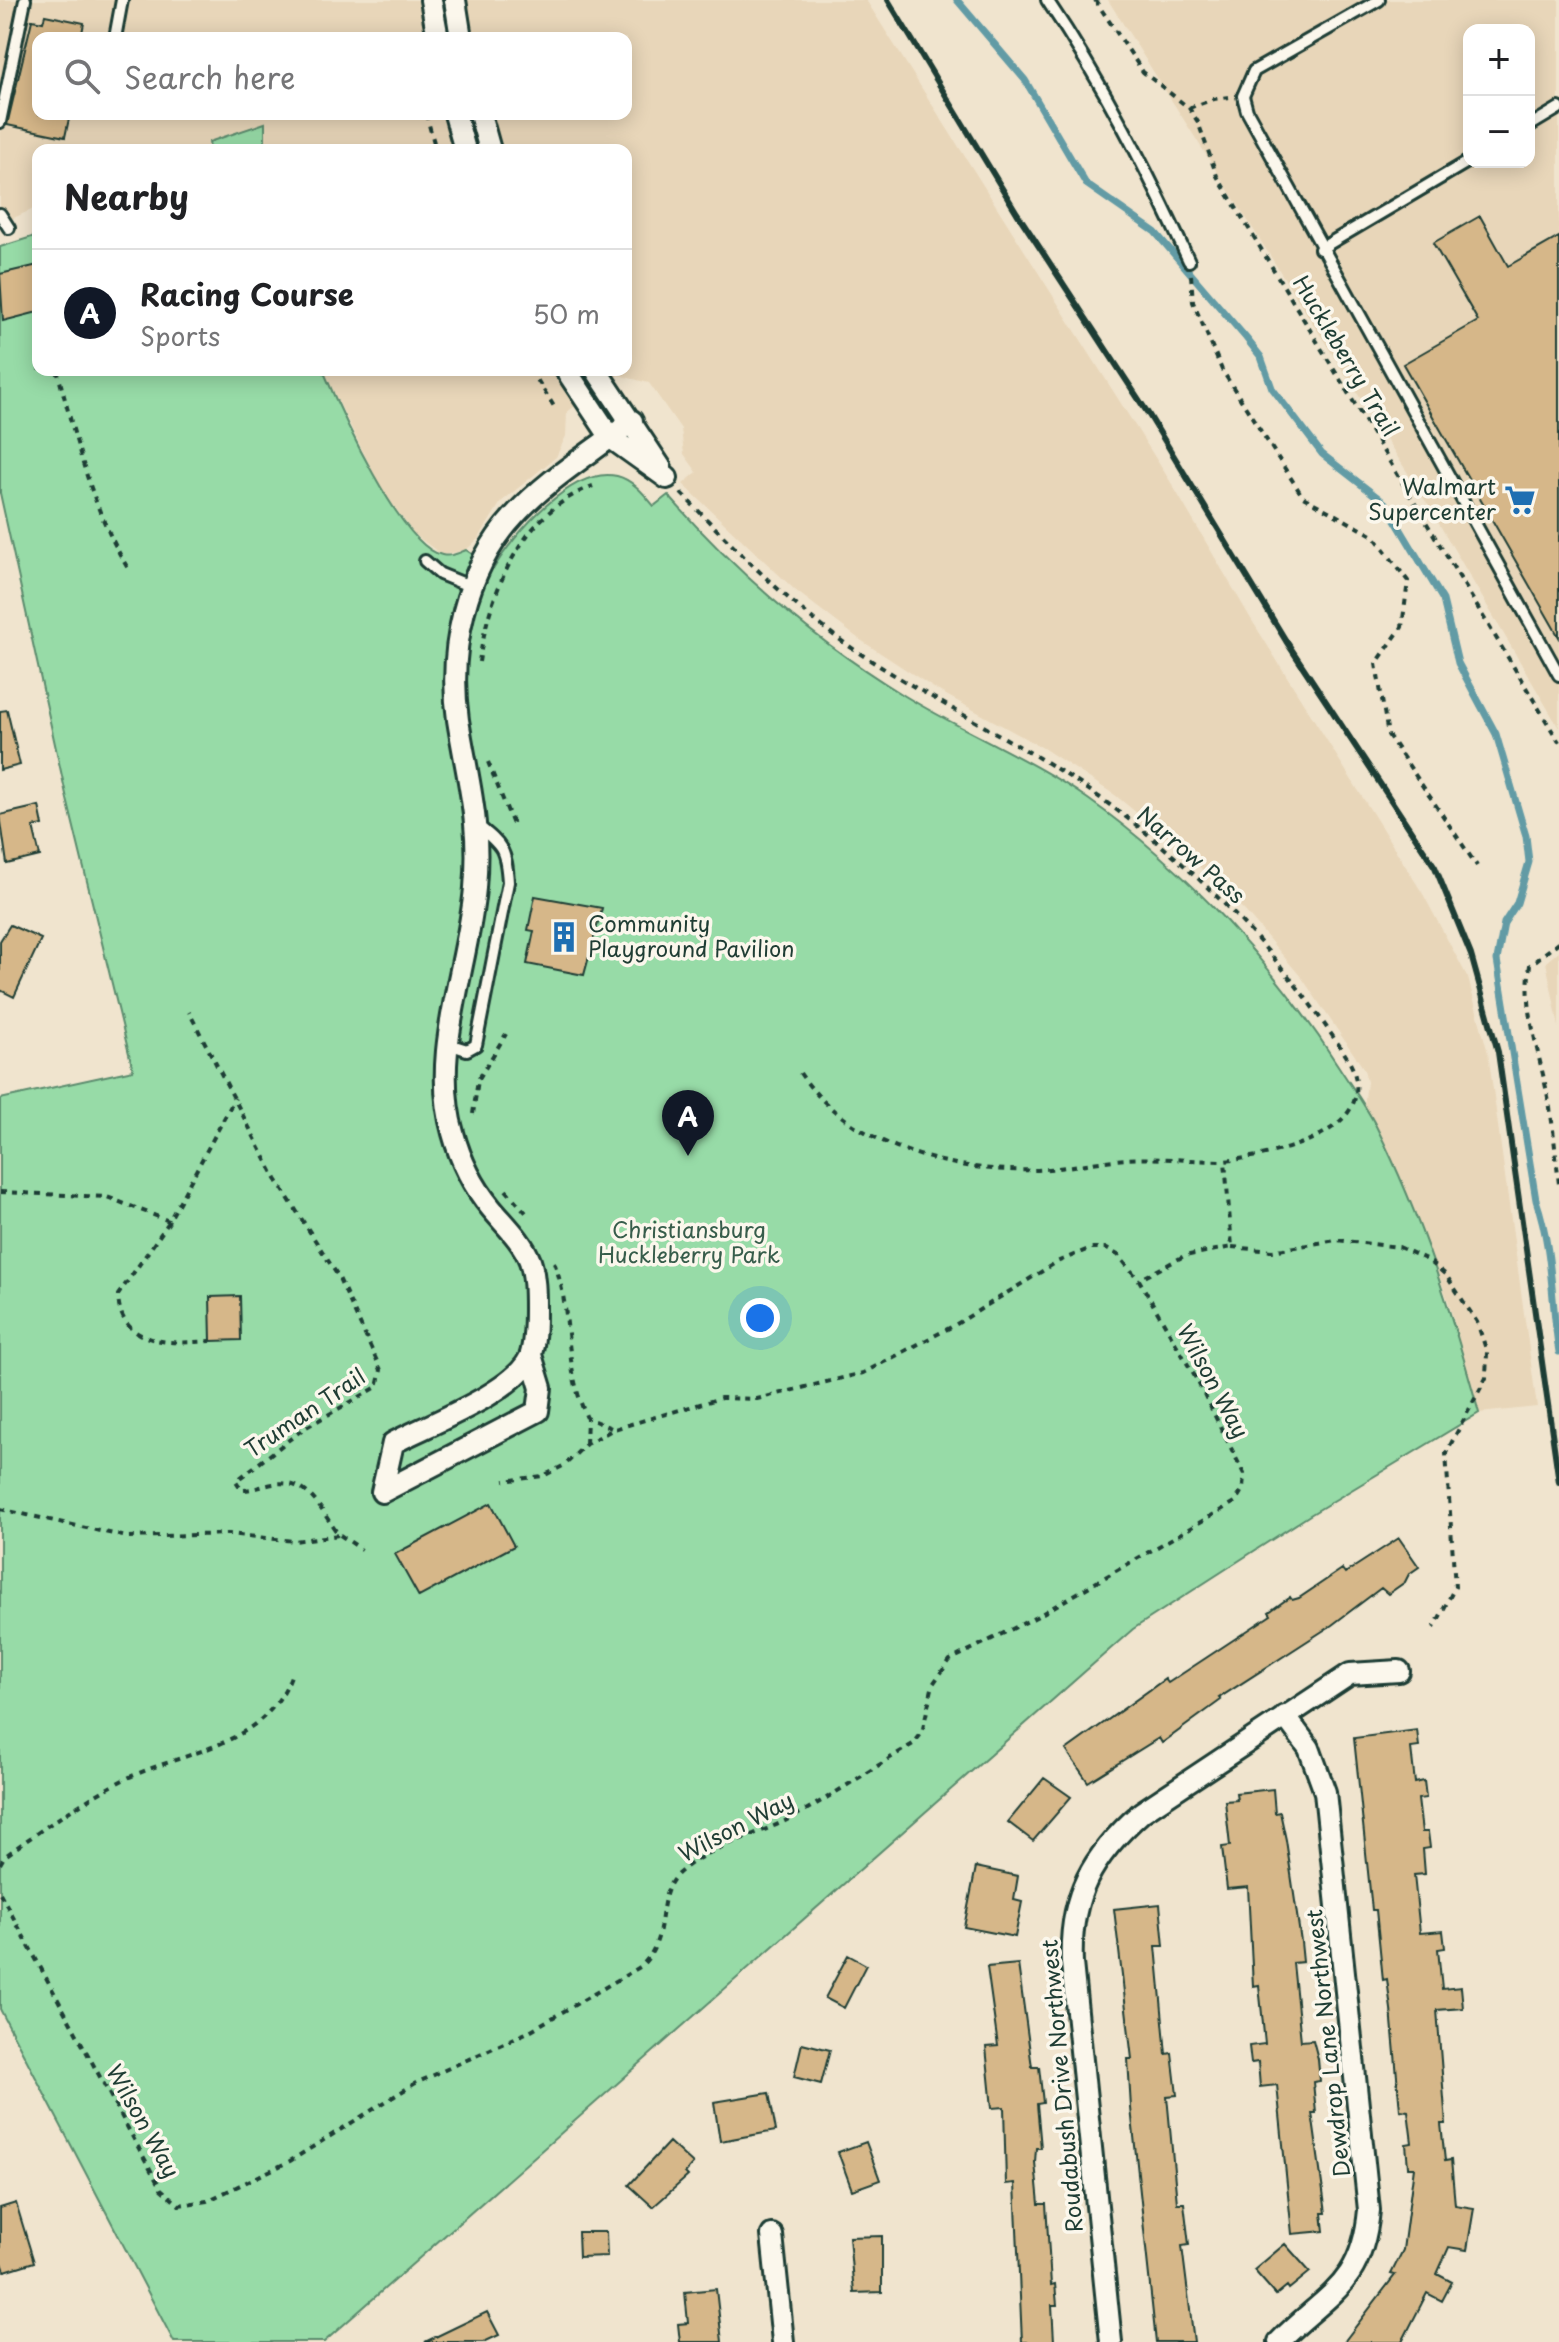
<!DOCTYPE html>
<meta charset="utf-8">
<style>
body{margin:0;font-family:"Playpen Sans",sans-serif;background:#f2f2f2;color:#202124}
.controls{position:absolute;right:24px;top:24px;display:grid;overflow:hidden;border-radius:16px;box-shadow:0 4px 20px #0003}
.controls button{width:72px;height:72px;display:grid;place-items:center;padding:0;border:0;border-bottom:2px solid #e0e0e0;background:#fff;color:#202124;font:40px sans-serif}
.you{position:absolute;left:760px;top:1318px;width:28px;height:28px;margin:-20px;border:6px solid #fff;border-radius:50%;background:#1a73e8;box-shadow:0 0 0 12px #1a73e833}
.badge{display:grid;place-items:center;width:52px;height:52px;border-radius:50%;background:#111827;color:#fff;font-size:26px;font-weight:700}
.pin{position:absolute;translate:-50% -66px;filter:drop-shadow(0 2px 4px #0008)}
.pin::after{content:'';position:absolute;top:42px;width:28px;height:24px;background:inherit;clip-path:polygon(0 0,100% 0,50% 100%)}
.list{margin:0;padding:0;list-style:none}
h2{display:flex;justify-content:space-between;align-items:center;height:104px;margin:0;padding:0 32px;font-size:34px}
h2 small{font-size:26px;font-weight:400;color:#757577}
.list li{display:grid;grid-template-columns:52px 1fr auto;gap:24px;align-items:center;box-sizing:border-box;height:128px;padding:0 32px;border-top:2px solid #e0e0e0}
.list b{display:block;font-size:30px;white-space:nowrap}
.list p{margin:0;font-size:26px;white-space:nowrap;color:#757577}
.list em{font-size:26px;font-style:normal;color:#757577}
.icon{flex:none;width:44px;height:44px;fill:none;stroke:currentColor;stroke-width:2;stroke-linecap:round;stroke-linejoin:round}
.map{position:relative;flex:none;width:1559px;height:2342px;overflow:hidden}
.search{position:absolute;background:#fff;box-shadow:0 4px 20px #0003;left:32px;top:32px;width:600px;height:88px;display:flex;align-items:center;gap:20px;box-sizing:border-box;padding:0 28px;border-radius:16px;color:#757577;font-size:30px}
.panel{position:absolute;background:#fff;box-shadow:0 4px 20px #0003;left:32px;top:144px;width:600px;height:232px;border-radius:16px}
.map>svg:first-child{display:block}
</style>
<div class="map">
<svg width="1559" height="2342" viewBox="0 0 1559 2342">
<rect width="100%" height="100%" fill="#f0e4ce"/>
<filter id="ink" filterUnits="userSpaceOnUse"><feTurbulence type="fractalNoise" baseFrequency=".0125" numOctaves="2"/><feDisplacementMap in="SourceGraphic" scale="16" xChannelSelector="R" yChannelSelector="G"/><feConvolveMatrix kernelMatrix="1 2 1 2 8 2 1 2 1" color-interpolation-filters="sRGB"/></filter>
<g filter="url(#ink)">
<path fill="#e8d6b9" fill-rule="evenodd" d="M0,0h866l304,481 81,138 172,275 45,84 20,75 49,354 -58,6 -30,-110 -36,-96 -49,-100 3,-25 -3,-13 -62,-91 -57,-67 -62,-60 -68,-56 -72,-47 -106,-58 -78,-51 -64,-49 -112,-106 14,-12 -13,-18 -3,-25 -32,-46 -31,-8 -51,37 -1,24 -10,21 -55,45 -22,36 -13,12 -24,5 -28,-21 -33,-46 -58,-118h303v-220h-361v-26l-55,18v8h-172v57l-38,17zM38,38h588v76h-588z
M1108,0h451v728l-131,-223zM1469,30h60v132h-60z
M1559,951v76l-13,-65z"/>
<path fill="#97dba7" stroke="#5b8c6e" stroke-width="2" d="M265,123v27h-55l-1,-8z
M38,235v135h285c16,38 78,177 119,185 9,2 16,-2 24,-5l28,18c20,-34 78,-102 123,-92 16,4 27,18 37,30l14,-11c69,79 147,146 237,201 59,36 126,63 183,103 100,71 185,165 251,268 12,19 27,39 37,59 46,92 76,188 103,287l-169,102 -177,114 -809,713h-150l-174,-333v-910l133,-29 -66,-271 -67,-306v-246z"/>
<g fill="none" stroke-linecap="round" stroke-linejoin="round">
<path stroke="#629ba5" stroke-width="7" d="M957,0l68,80 61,104 69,48 91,106 15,19 11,31 50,66 63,49 58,97 15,63 38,71 30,102 3,26 -12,41 -13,20 -7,37 39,240c17,49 15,101 23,152"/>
</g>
<path fill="#d6b789" stroke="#1f3d34" stroke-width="2" d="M45,15l39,8 -3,15h-43v76h32l-5,23 -58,-12 25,-105 11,2z
M1480,216l28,50 51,-29v400l-156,-273 75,-43 -45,-78z
M38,265v47l-35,9 -3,-47z
M7,710l13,55 -20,5v-59z
M39,806l4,19 -10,2 7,29 -33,8 -7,-49z
M535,896l67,12 -18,67 -57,-11 7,-33 -6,-1z
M10,925l31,14 -27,58 -14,-7v-49z
M240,1296l1,44 -30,1 -1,-44z
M491,1503l23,43 -95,51 -24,-43z
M1399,1538l20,29 -10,7 -4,8 -17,12 -7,-6 -49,37 -113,73 2,2 -59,43 -3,-5 -71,44 -22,-32 99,-71 3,4 103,-68 -2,-3 21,-15 2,3 7,-2 43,-29 3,4z
M1417,1730l2,17 -8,1 4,35 9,-2 2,17 -8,1 4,33h6l2,16 -7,1 2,25 -11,1 6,58 23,-2 2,17 -7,1 4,40 19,-2 2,21 -26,2 9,114h-5l4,37 6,-1 4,45 19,3 -7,42 -18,-3 -12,27 15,8 -10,19 -15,-8 -25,49h-58l51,-67 -4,-1 12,-24 11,-83h-6l-2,-23 6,-1 -4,-32 -8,-1 -9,-101 -4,-30 -4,1 -7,-70h-4l-18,-172z
M1044,1778l27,19 -38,44 -25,-19z
M1273,1789l2,24 5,-1 6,28 15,102 2,20 -10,1 8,78 12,-1 5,19 2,22 -7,1 3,31h-4l14,100h-4l2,18 -32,3 -15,-149 -17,2 -2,-25 -7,1 -2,-17 16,-2 -6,-59 -6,1 -5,-99 -21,2 -5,-42 8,-1 -5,-45 12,-1 -1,-7z
M976,1867l42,9 -4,24 8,2 -7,35 -51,-10z
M1160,1904l4,42h-8l10,108 6,-1 5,42 -10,1 10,107h7l5,42 -7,1 12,96h-38l-25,-234 -3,-49h4l-18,-150z
M848,1955l18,10 -22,43 -19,-10z
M1018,1964l14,103h7l4,36 -6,1 4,44h-5l-1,14 4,42h7l5,81 4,-1 2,21h-5l2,36 -9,1h-23l-7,-159 -9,1 -2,-77 -12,1 -6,-61 12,-1 -11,-79z
M802,2043l28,7 -9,34 -27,-7z
M769,2093l7,38 -56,10 -6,-39z
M669,2142l24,22 -8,9 3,3 -35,31 -24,-22z
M866,2142l14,38 -28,10 -14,-38z
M16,2203l18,59 -29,9 -5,-14v-49z
M578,2232h28l1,24 -28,1z
M882,2236v56l-28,1 -5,-56z
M1285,2244l25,28 -21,17 -2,-3 -11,9 -22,-25z
M716,2289l6,53h-42l-2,-18 10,-1 -3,-31z
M487,2312l12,23 -15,7h-59z"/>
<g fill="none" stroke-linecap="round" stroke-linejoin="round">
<defs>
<path id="lane" d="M1047,0c56,83 100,170 142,261
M1379,0l-125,71 -11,25 4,15 312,564
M115,38l7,-38
M0,122l25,-122
M1529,126l30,-18
M0,214l9,14
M1320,249l149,-88
M425,561l15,13 32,13
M448,1044l19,6 9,-5 32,-163c-2,-32 -5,-36 -30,-56"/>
<path id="street" d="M431,0l7,38
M455,0l6,38
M455,114l10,36
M480,114l10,36
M566,370l45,68 56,40
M596,370l65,98
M382,1492l11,-49c34,-18 122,-51 137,-86 5,-14 5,-33 5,-48 0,-16 0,-33 -5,-48 -8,-21 -25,-36 -39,-53 -18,-22 -31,-49 -38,-75 -23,-80 15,-165 22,-245 6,-67 -7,-105 -17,-168 -10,-70 7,-151 56,-204 33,-37 79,-64 118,-95
M382,1492l156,-81 3,-23 -10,-33
M772,2235l11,107
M1111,2342l-39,-379c-3,-67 20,-107 70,-151l208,-138 49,-3
M1279,2342c47,-48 83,-55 90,-132l-44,-418 -16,-44 -24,-32"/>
</defs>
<use href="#lane" stroke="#1f3d34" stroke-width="16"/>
<use href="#street" stroke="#1f3d34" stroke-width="26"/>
<path stroke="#1f3d34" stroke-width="4" stroke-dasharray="6 6" stroke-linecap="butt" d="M1095,0l48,72 46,36 9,14 19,54 342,566
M1189,108l25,-9 15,-2
M426,114l10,36
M1191,275l2,27 29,68 81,127 71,39 34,45 -6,46 -26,37 12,71 89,131
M57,370c19,69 34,138 72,200
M531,370l24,38
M681,493c52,53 104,108 165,151 81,56 173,96 253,153 88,63 167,142 228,231 14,21 35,43 28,70 -11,43 -94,59 -130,63l7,86 -48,9 -45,24
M479,662c10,-69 42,-150 114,-176
M488,762l26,65
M1559,942l-29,23c-7,48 12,96 20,143 4,25 6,51 9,76
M800,1073c49,73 151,100 235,97 30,-1 61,-9 91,-11 33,-2 66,2 99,2
M473,1114l5,-34 28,-46
M506,1190l23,26
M0,1192l107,5 62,24 66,-123
M169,1222l-51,73c2,52 53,49 93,46
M1232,1247l40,4 64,-11 63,7 29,13 18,15 31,47 10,30 -1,26 -40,75 9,134 -21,41
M554,1262c20,54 8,101 33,156l27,11
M586,1444l1,-26
M0,1509l127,28 102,-3 65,7 45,-6c-19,-24 -29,-57 -66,-51 -11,2 -20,6 -31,6l-6,-9 67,-52 74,-42 4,-17 -43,-94 -62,-97 -87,-167
M340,1535l21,14
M0,1864l4,-7c39,-29 77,-55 119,-77 62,-30 143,-32 169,-107
M0,1893l161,296 18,16 28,-4 83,-40 124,-77 112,-51 114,-66c32,-29 13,-69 38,-93 30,-28 79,-38 115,-57 41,-22 80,-49 120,-73l9,-11 11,-49 17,-24 86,-43 199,-115 8,-13 1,-15 -46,-92 -59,-102 -21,-25 -13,-7h-14l-34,14 -102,63 -92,48 -106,26 -36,-1 -107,31 -28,15 -21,21 -22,11 -39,5"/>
<use href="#lane" stroke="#fbf7ec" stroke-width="10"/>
<use href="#street" stroke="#fbf7ec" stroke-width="20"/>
<path stroke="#1f3d34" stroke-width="6" d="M888,0l129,213 132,202 137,226 149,226 36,88 27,97 61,430"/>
</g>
</g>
<defs>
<symbol id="supermarket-bare" viewBox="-9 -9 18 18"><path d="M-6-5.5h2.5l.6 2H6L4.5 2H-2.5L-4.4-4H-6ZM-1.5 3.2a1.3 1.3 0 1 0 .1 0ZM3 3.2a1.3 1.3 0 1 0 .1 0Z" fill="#1f6fb2" stroke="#fbf7ec" stroke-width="2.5" paint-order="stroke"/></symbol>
<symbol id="building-bare" viewBox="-9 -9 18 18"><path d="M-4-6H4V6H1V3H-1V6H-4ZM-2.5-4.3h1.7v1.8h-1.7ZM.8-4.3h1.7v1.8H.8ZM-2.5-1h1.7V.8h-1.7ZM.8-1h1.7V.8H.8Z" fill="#1f6fb2" stroke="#fbf7ec" stroke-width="2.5" paint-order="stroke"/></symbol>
</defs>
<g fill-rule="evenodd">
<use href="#supermarket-bare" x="1498" y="478" width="44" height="44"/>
<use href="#building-bare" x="542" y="915" width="44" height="44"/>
</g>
<g text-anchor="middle" stroke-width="7" stroke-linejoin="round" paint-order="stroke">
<g font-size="22" fill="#1f3d34" stroke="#fbf7ec">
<text transform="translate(1346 356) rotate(59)" y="8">Huckleberry Trail</text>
<text transform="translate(1191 855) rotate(41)" y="8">Narrow Pass</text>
<text transform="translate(1213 1381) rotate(62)" y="8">Wilson Way</text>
<text transform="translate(305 1413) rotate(-34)" y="8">Truman Trail</text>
<text transform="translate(736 1827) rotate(-27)" y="8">Wilson Way</text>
<text transform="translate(1328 2043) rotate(-96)" y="8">Dewdrop Lane Northwest</text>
<text transform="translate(1062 2086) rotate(-95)" y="8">Roudabush Drive Northwest</text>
<text transform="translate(143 2121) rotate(61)" y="8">Wilson Way</text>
</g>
<g font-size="22" fill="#1f3d34" stroke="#fbf7ec" text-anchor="end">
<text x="1496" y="495">Walmart<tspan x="1496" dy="25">Supercenter</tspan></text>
<text x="588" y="932" text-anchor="start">Community<tspan x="588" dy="25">Playground Pavilion</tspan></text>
</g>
<g font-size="22" fill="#375d4b" stroke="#fbf7ec">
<text x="689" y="1238">Christiansburg<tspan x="689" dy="25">Huckleberry Park</tspan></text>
</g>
</g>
</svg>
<div class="controls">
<button>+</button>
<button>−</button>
</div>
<div class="you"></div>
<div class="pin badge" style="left:688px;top:1156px">A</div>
<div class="search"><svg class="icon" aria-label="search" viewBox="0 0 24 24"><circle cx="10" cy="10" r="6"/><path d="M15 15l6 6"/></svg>Search here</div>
<section class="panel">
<h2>Nearby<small></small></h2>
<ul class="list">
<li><span class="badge">A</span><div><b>Racing Course</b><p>Sports</p></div><em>50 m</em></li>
</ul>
</section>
</div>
